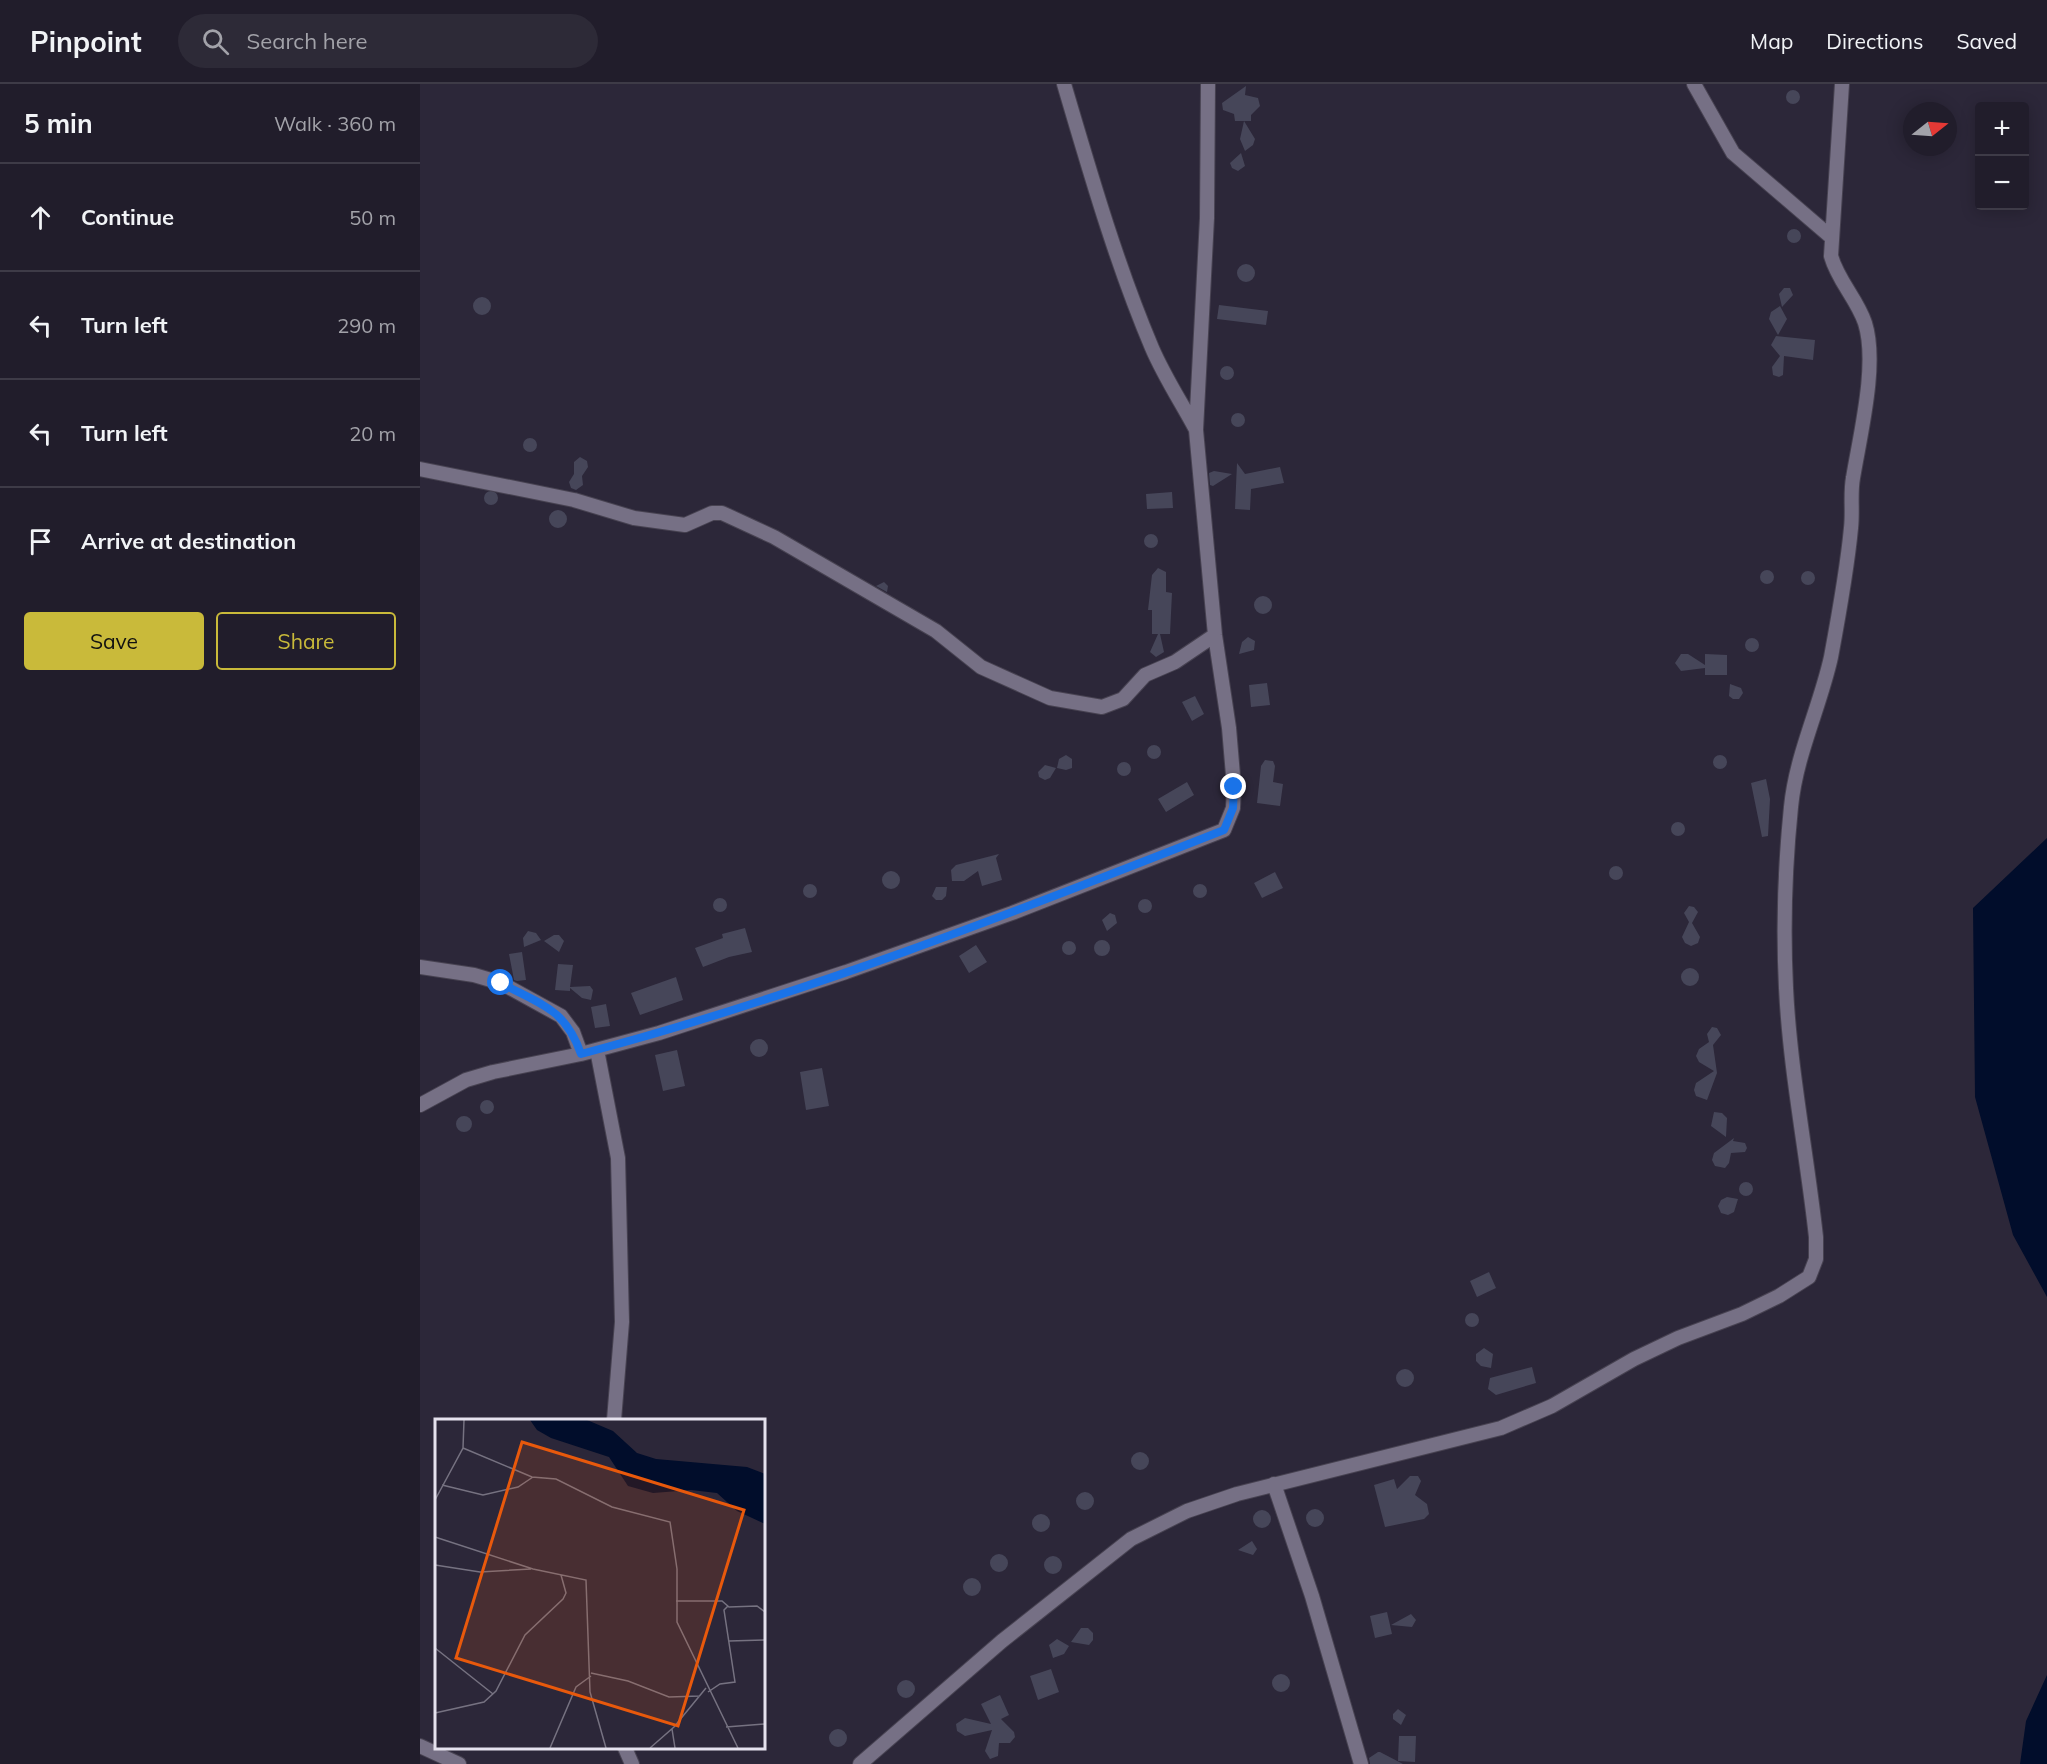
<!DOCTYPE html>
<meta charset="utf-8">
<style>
body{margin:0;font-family:Mulish,sans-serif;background:#2d2a37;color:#f1f3f6}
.controls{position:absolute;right:18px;top:18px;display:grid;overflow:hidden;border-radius:6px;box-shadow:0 3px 15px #0003}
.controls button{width:54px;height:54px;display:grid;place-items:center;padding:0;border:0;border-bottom:2px solid #3e3b47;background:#211d2b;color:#f1f3f6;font:30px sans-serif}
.compass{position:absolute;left:1483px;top:18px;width:54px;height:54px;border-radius:50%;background:#211d2b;box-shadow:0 3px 15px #0003;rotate:73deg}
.stop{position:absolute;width:18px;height:18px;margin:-14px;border:4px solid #1a73e8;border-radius:50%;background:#fff}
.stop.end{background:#1a73e8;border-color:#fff;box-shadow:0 2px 6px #0008}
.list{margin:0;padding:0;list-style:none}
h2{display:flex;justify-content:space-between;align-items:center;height:78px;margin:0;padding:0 24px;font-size:26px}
h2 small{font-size:20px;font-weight:400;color:#a2a2a9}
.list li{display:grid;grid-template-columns:39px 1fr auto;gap:18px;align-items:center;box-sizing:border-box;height:108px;padding:0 24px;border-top:2px solid #3e3b47}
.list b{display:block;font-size:22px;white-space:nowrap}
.list em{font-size:20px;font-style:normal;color:#a2a2a9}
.actions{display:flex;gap:12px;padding:18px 24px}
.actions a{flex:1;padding:14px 0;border:2px solid #c9ba3a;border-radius:6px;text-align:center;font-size:21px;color:#c9ba3a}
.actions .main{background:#c9ba3a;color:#111}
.icon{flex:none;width:33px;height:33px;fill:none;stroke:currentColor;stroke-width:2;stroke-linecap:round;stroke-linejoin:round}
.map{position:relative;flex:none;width:1627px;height:1680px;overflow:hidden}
header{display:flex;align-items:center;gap:36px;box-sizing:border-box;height:84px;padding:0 30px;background:#211d2b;border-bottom:2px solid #3e3b47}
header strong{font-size:28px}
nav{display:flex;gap:33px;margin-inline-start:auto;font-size:21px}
.search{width:420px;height:54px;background:#2d2a37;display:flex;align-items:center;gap:15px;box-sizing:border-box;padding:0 21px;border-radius:33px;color:#a2a2a9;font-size:22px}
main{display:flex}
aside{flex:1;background:#211d2b}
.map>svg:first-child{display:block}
</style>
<header>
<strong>Pinpoint</strong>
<div class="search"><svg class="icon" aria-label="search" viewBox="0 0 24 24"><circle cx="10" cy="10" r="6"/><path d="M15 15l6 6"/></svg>Search here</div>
<nav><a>Map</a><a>Directions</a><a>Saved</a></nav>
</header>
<main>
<aside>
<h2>5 min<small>Walk · 360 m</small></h2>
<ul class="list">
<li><svg class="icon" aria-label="ahead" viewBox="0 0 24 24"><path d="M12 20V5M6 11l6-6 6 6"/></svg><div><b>Continue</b></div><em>50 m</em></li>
<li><svg class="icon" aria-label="left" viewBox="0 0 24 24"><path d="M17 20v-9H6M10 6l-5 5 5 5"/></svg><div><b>Turn left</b></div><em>290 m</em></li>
<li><svg class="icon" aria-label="left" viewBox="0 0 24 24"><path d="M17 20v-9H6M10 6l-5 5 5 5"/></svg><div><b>Turn left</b></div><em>20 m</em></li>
<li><svg class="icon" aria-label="arrive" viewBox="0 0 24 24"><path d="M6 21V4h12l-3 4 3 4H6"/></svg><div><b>Arrive at destination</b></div></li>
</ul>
<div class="actions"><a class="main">Save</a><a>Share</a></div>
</aside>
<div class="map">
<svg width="1627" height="1680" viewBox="0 0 1627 1680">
<rect width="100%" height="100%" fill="#2c2739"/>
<path fill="#010d2b" d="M1627,754v459l-34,-62 -38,-138 -2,-189z
M1627,1591v89h-27l6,-43z"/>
<path fill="#464659" d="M826,2l-1,9 13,3 2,8 -9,9v6h-16l-1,-7 -11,-4 -1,-7z
M1366 13a7 7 0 1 1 14 0a7 7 0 1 1-14 0Z
M824,37l11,18 -2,6 -8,6 -5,-12z
M821,69l4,13 -7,5 -6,-3 -2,-5z
M1367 152a7 7 0 1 1 14 0a7 7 0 1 1-14 0Z
M817 189a9 9 0 1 1 18 0a9 9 0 1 1-18 0Z
M1364,204h6l3,7 -11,12 -3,-13z
M53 222a9 9 0 1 1 18 0a9 9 0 1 1-18 0Z
M799,221l49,6 -2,14 -49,-6z
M1360,222l7,13 -9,16 -9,-16 2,-7z
M1356,252l39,4 -2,20 -29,-4 -1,19 -4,2 -6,-2 -1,-8 8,-11 -9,-11z
M800 289a7 7 0 1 1 14 0a7 7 0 1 1-14 0Z
M811 336a7 7 0 1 1 14 0a7 7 0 1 1-14 0Z
M103 361a7 7 0 1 1 14 0a7 7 0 1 1-14 0Z
M160,373l7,4 1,6 -6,9 1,9 -7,5 -5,-2 -2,-6 5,-8v-12z
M817,379l8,11 35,-7 4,16 -33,6 -1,21 -15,-1z
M794,387l18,3 -19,12 -3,-1 -1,-12z
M64 414a7 7 0 1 1 14 0a7 7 0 1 1-14 0Z
M752,408l1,16 -26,1 -1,-15z
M129 435a9 9 0 1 1 18 0a9 9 0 1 1-18 0Z
M724 457a7 7 0 1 1 14 0a7 7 0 1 1-14 0Z
M738,484l8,4v20l6,1 -2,41h-10l4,18 -8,5 -6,-5 8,-18h-6v-24h-4l4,-35z
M1340 493a7 7 0 1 1 14 0a7 7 0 1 1-14 0Z
M1381 494a7 7 0 1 1 14 0a7 7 0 1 1-14 0Z
M464,498l4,4 -1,6 -11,-6z
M834 521a9 9 0 1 1 18 0a9 9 0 1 1-18 0Z
M828,553l7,4 -1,9 -15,4 3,-12z
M1325 561a7 7 0 1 1 14 0a7 7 0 1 1-14 0Z
M1261,570h7l17,11v-11l22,1v20h-22v-7l-24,3 -6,-8z
M847,599l3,22 -19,2 -2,-22z
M1310,600l11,4 2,5 -4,6h-6l-4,-3z
M775,612l9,18 -12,7 -10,-19z
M727 668a7 7 0 1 1 14 0a7 7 0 1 1-14 0Z
M646,671l6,4v9l-6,2 -9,-2 2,-9z
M1293 678a7 7 0 1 1 14 0a7 7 0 1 1-14 0Z
M845,676l8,1 2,5 -2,16 10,2 -3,22 -23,-3 4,-37z
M697 685a7 7 0 1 1 14 0a7 7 0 1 1-14 0Z
M625,681l11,3 -6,10 -5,2 -6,-3 -1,-5z
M1346,695l4,20 -2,37 -6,1 -11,-54z
M767,698l7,13 -28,17 -8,-13z
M1251 745a7 7 0 1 1 14 0a7 7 0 1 1-14 0Z
M579,770l-3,4 6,22 -20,6 -4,-15 -14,10h-12l-1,-11 5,-5z
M1189 789a7 7 0 1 1 14 0a7 7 0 1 1-14 0Z
M462 796a9 9 0 1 1 18 0a9 9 0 1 1-18 0Z
M855,788l8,16 -21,10 -8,-15z
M383 807a7 7 0 1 1 14 0a7 7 0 1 1-14 0Z
M773 807a7 7 0 1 1 14 0a7 7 0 1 1-14 0Z
M516,803h11l-1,9 -4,4h-6l-4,-4z
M293 821a7 7 0 1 1 14 0a7 7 0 1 1-14 0Z
M718 822a7 7 0 1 1 14 0a7 7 0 1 1-14 0Z
M1269,822l5,1 4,5 -6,11 8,14 -2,6 -7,3 -6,-3 -3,-6 7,-15 -5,-9z
M690,829l5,2 2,8 -10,8 -5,-11z
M325,844l7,24 -23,5 -26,10 -8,-19 28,-10 -1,-4z
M108,847l8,2 5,7 -17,7 -1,-9z
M134,851h5l5,6 -5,11 -15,-11z
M674 864a8 8 0 1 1 16 0a8 8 0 1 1-16 0Z
M642 864a7 7 0 1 1 14 0a7 7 0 1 1-14 0Z
M556,861l11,17 -18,11 -10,-17z
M102,868l4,28 -9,1 -3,-1 -5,-26z
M138,880l15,1 -3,22 20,-1 3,4 -2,10 -9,-2 -12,-10v3l-15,-1z
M1261 893a9 9 0 1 1 18 0a9 9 0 1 1-18 0Z
M256,893l7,23 -43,15 -9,-22z
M186,920l4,22 -15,2 -4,-21z
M1292,943l5,1 4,7 -8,10 4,28 -10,27 -11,-4 -2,-6 2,-7 18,-12 -15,-9 -3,-6 3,-7 10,-7 -2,-8z
M330 964a9 9 0 1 1 18 0a9 9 0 1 1-18 0Z
M257,966l8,36 -22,5 -8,-36z
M402,984l7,38 -23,4 -6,-38z
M60 1023a7 7 0 1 1 14 0a7 7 0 1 1-14 0Z
M1294,1028l8,1 5,5 -1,19 -15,-11z
M36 1040a8 8 0 1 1 16 0a8 8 0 1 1-16 0Z
M1314,1054l-1,3 12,2 2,5 -2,4 -14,1 -2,10 -4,5 -10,-2 -3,-6 2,-7z
M1319 1105a7 7 0 1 1 14 0a7 7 0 1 1-14 0Z
M1307,1113l11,2 -4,13 -6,3 -7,-2 -3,-7 3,-6z
M1069,1188l7,16 -19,9 -7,-16z
M1045 1236a7 7 0 1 1 14 0a7 7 0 1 1-14 0Z
M1064,1264l9,6 -2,14 -10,-2 -5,-5v-7z
M1112,1283l4,16 -40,12 -8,-6 2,-11z
M976 1294a9 9 0 1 1 18 0a9 9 0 1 1-18 0Z
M711 1377a9 9 0 1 1 18 0a9 9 0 1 1-18 0Z
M990,1392h8l3,5 -6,14 12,9 2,10 -5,5 -39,8 -11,-42 20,-6 3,10z
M656 1417a9 9 0 1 1 18 0a9 9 0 1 1-18 0Z
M886 1434a9 9 0 1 1 18 0a9 9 0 1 1-18 0Z
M833 1435a9 9 0 1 1 18 0a9 9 0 1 1-18 0Z
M612 1439a9 9 0 1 1 18 0a9 9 0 1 1-18 0Z
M832,1457l5,8 -4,6 -15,-5z
M570 1479a9 9 0 1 1 18 0a9 9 0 1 1-18 0Z
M624 1481a9 9 0 1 1 18 0a9 9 0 1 1-18 0Z
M543 1503a9 9 0 1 1 18 0a9 9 0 1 1-18 0Z
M967,1528l5,22 -17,4 -5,-22z
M991,1530l5,6 -4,7 -21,-2z
M661,1544h7l5,5v7l-4,5 -18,-3z
M637,1555l12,7 -5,8 -11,4 -4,-13z
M631,1585l8,23 -21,8 -8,-24z
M852 1599a9 9 0 1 1 18 0a9 9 0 1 1-18 0Z
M477 1605a9 9 0 1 1 18 0a9 9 0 1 1-18 0Z
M580,1611l9,20 -8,4 13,13 1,5 -5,6h-11l-1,13 -8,3 -5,-8 7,-21 -27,6 -8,-5 -1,-7 9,-6 26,6 -10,-20z
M978,1625l8,6 -5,10 -8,-6v-5z
M409 1654a9 9 0 1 1 18 0a9 9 0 1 1-18 0Z
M979,1652h17l-1,26 -17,-1z
M958,1668h2l23,12h-33l-1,-6z"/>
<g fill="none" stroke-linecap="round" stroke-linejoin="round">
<defs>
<path id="street" d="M644,0c26,88 52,179 88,264 12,28 29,54 43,80
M1274,0l39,69 98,84
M0,385l154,31 60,18 51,7 27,-12h10l52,24 162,94 45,36 69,31 52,9 21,-8 22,-24 30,-13 40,-27
M0,883l54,8 27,8 60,33 12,16 8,22
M177,966l21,108 4,164 -8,98
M0,1021l46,-25 27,-8 88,-18 78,-21 187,-61 166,-59 212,-83 9,-22 1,-21 -5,-59 -14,-93 -19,-205 11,-212 1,-134
M854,1400l38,112 49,168
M0,1662l39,18
M205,1664l7,16
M440,1680l142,-123 129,-102 56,-28 50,-17 264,-66 51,-22 82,-47 44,-21 64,-24 37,-18 30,-19 7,-18v-22c-9,-83 -26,-166 -30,-249 -3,-60 -1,-122 5,-181 5,-52 29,-100 40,-150 8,-43 16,-86 20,-129 2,-17 -1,-34 2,-50 7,-43 25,-114 12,-155 -8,-24 -27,-42 -34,-67l11,-172"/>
</defs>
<use href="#street" stroke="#474251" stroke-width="16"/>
<use href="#street" stroke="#767085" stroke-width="14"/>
</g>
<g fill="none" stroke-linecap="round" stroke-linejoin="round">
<path stroke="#1a73e8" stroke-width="8" d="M81,899c40,22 64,25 80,71 220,-58 432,-141 643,-224l9,-22 1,-21"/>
</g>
<g transform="translate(15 1335)">
<rect width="330" height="330" fill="#2c2739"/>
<path d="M95,1h57l26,11 24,22 19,6 91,8 18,7v50l-28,-13 -20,-18 -26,-3 -38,3 -25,-7 -19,-29 -58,-19 -14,-8z" fill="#010d2b"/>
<path fill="none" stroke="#767281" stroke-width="1.5" d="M28,29l69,29 24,2 56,28 58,15 7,47v53l61,126M7,66l41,10 35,-8 15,-10M0,81l28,-52 1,-28M0,118l98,32 53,11 4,112 16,56M0,146l45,7 51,-3M241,182h46l7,6 28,-1 8,6M294,222l36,-1M0,229l58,46M156,254l37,8 41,16 31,-1M273,273l12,-8 15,-2 -11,-72 4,-4M0,294l49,-11 12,-11 29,-56 38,-36 3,-6 -5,-18M291,308l39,-3M237,310l3,19M115,329l26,-61 15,-11M215,329l24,-21 32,-39"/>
<path fill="#e8590c" fill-opacity="0.15" stroke="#e8590c" stroke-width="3" d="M87,23l222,68 -66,216 -222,-68z"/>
<rect width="330" height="330" fill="none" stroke="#e5e2ee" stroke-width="3"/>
</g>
</svg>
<div class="controls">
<button>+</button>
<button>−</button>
</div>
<svg class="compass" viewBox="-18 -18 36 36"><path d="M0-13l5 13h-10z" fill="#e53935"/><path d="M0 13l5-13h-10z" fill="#a2a2a9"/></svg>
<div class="stop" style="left:81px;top:899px"></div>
<div class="stop end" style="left:814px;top:703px"></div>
</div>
</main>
